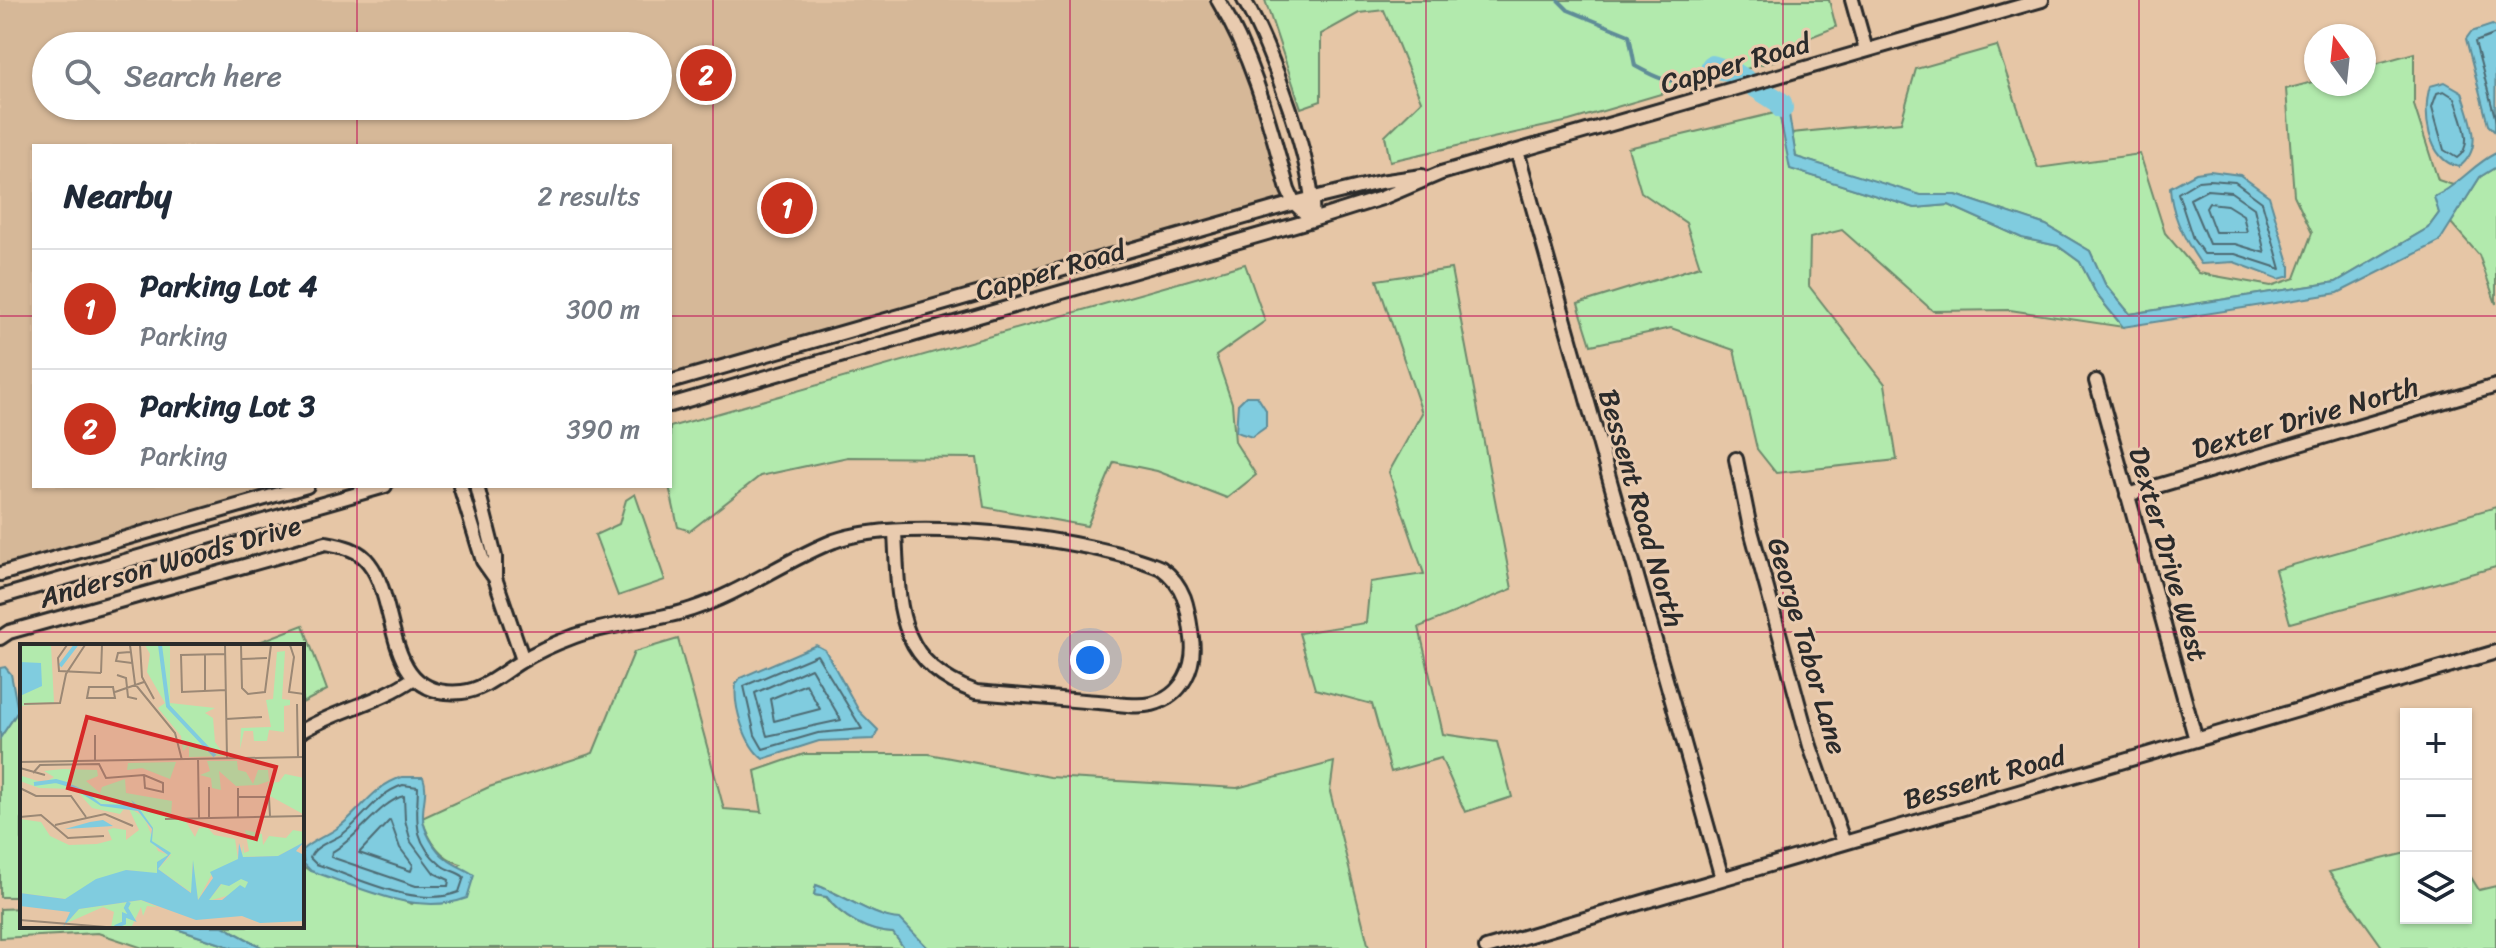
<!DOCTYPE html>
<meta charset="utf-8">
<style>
body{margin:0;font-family:Sriracha,sans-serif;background:#f6f6f7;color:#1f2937}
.controls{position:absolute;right:24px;bottom:24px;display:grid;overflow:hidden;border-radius:0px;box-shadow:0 2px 6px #0004}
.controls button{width:72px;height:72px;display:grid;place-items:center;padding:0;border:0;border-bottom:2px solid #e0e1e3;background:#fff;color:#1f2937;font:40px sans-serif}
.compass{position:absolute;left:2304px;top:24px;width:72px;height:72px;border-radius:50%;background:#fff;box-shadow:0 2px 6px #0004;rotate:345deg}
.you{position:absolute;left:1090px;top:660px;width:28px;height:28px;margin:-20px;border:6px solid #fff;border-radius:50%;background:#1a73e8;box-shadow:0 0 0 12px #1a73e833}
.badge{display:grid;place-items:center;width:52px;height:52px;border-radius:50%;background:#c8321e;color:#fff;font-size:26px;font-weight:700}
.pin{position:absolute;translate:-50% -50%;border:4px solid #fff;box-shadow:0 2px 8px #0006}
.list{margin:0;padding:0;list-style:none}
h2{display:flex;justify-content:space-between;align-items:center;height:104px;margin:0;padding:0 32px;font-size:34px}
h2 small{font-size:26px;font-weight:400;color:#747a83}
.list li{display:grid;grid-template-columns:52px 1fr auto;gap:24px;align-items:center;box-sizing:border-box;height:120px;padding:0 32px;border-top:2px solid #e0e1e3}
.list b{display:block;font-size:30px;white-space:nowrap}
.list p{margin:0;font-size:26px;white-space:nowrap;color:#747a83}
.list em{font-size:26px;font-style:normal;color:#747a83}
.icon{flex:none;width:44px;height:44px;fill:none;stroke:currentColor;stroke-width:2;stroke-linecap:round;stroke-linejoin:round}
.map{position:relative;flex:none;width:2496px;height:948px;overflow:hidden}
.search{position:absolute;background:#fff;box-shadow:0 2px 6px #0004;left:32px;top:32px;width:640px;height:88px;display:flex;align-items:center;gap:20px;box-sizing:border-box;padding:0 28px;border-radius:44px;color:#747a83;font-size:30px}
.panel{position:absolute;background:#fff;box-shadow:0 2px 6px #0004;left:32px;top:144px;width:640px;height:344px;border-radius:0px}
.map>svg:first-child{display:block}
</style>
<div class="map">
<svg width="2496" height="948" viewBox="0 0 2496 948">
<rect width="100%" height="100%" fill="#e6c6a6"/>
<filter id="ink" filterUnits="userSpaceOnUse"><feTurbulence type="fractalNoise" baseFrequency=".0125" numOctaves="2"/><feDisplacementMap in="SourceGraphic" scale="16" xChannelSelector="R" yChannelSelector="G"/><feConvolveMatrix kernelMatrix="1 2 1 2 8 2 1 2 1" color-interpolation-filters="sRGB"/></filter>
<g filter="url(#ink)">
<path fill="#d6b898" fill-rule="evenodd" d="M0,0h1211l32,51 41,153 -614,177v-235h-636v340h270l-304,88zM46,46h612v60h-612z"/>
<path fill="#b2eaad" stroke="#6e8a6c" stroke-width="2" d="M1265,0h564l7,27 -43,17 -3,12 -221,65 -179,40 -5,-25 36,-35 -37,-91 -25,3 -38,21v67l-20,7z
M1997,46l41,122 102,-14 25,79 34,40 72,13 24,-8 17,-45 -18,-38 -8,-106 30,-8v3h48v-17l50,-14v52l24,75 18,6 -21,11 4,16 -11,15 -92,54 -206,32 -25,-30 -15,-33 -44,-26 -90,-30 -35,1 -125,-39 -4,-24 109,-11 15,-53z
M1779,112l12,57 124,39 34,-3 73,33 36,8 22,16 17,33 26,32 -113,-17 -77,1 -91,-81 -32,8 -1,48 76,98 12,76 -121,13 -19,-24 -23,-99 -63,-22 -80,17 -13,-41 122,-38 -14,-43 -45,-31 -13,-44z
M2496,167v137l-17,-49 -28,-32 29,-46z
M1245,264l20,57 -49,35 16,47 3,39 21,33 -29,23 -70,-27 -43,-9 -27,64 -103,-19 -7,-49 -129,-1 -88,19 -70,55 -12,-4 -9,-41 1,-59z
M1451,269l61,320 -93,38 24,107 54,8 15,55 -47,15 -24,-54 -50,14 -19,-68 -57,-15 -16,-56 67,-10 4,-41 54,-8 -35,-102 33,-59 -45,-133z
M635,494l30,86 -47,16 -23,-61 24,-11 7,-24z
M2496,507v60l-206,56 -15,-53z
M303,625l24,65 -25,13v-57h-53z
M678,639l46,170 38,3 -7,-41 49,-17h125l121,23 187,11 97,-26 -4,30 39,156h-441l-28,-28c-26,-2 -57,-26 -84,-35l-2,10 12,2c15,20 42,35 67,36l11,15h-641l-40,-22h79v-59l110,37 49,-40c-21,-6 -33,-25 -39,-46l67,-31 104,-34 41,-101z
M18,711h4v186h-22v-159z
M2406,853v65h60v-49l13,21 17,-4v62h-113l-54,-76z
M22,908v18h146l65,22h-90l-45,-15 -98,5v-29z"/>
<path fill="#80ccdf" stroke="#5e8c97" stroke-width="2" d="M2492,25l4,2 -1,105 -7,-7 -22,-86 5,-7z
M2445,82l17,10c8,27 23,55 -3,75 -32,-7 -37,-55 -29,-81z
M1773,88l14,14 9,55 125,38h35l90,30 44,26 15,33 25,30 206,-32 92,-54 11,-15 -5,-16c25,-12 38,-32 62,-44v14l-16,10 -41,65 -101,51 -215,34 -26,-32 -17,-33 -22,-16 -36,-8 -73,-33 -34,3 -125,-39 -11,-57 -19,-20z
M2210,171l30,4 29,21 21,70v10l-11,3 -45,-17 -33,2c-16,-23 -30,-49 -31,-77l26,-14z
M1246,396h11l9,14v17l-14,10 -16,-5 2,-28z
M816,645l9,5 34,61 19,19 -4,9 -55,2 -56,18c-18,-14 -30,-52 -27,-75l4,-6z
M5,667l6,7 7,37 -18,27v-70z
M402,777h21c5,13 0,24 0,38 -1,14 12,36 24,44 8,7 18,9 27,16l-7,23c-51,19 -107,-11 -156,-27l-7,-7 -2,-14c10,-9 22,-13 34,-21 25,-17 35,-42 66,-52z
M816,885c26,9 58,33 84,34l28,29h-24l-11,-15c-25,-1 -52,-16 -66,-36l-13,-2z
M168,926h55l40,22h-30z"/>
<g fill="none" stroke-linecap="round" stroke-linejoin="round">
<path stroke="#4d6b73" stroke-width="2" d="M2496,34l-21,8 21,79
M2444,91l11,7c5,18 21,47 2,60l-13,-8 -12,-43 5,-14z
M2209,180l26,2 27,20 19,67 -46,-15h-31l-11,-15 -15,-46 20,-12z
M2207,190l24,2 23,16 11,45 -30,-9h-26l-19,-45z
M2209,203l18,2 16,10 4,17h-32l-9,-24z
M817,655l45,74 -44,4 -55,16 -8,-14 -11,-49z
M811,668l30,52 -74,16 -12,-43z
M806,684l14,25 -46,12 -4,-22z
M403,785l15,2c-1,33 -6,54 23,78 7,6 16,6 23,12l-5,15c-43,17 -100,-14 -143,-28l-6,-6c4,-13 24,-17 34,-25 22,-17 32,-39 59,-48z
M404,796l1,24 6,22 23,31 15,7 -1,6h-32l-85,-29 1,-5c26,-14 49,-51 72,-56z
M390,820l10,28 13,17 -2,6 -52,-18z"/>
<path stroke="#5e8c97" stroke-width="4" d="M1558,0l10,10 61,25 6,31c35,19 41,21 77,0"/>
<path stroke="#80ccdf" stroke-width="22" d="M1712,66l22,7 47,30 1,5"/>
<defs>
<path id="minor" d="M1218,0c36,59 52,125 70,190l6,13 18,17
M1244,0c26,44 73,171 68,220
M1852,0l14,50
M1517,151l205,727
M2096,381l100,359
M670,382l624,-179 86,-21 42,-6
M670,405l642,-185 70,-22 59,-25 601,-173
M1736,459l13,64 61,223 34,97
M460,486l23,75 12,17
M477,486l18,71v21l28,82
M2127,495l369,-109
M0,574l307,-88
M0,597l385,-111
M0,638l9,-6 317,-89c16,3 33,6 43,20 32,41 13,137 93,129 22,-2 40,-19 58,-30 17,-11 36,-19 55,-26 38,-14 79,-14 117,-27 50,-16 93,-49 142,-68 72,-26 257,-3 327,27 25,18 27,41 31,70 4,28 -9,58 -40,66 -17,4 -37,-1 -54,-2 -41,-3 -82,-7 -122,-10 -81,-29 -77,-87 -81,-160
M302,731c36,-22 77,-28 112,-53
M1486,948l1010,-296"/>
</defs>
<use href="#minor" stroke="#2b2b2b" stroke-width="18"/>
<use href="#minor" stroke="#e9cbaf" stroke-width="12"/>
</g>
</g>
<path fill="none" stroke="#c2185b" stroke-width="2" stroke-opacity="0.55" d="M357,0v46M713,0v948M1070,0v948M1426,0v948M1783,0v948M2139,0v948M357,106v40M0,316h34M670,316h1826M357,486v462M0,632h2496"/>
<g text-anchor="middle" stroke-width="6" stroke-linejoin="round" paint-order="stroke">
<g font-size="28" fill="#2b2b2b" stroke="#e9cbaf">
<text transform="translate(1735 63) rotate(-16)" y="10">Capper Road</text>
<text transform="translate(1050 270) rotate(-16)" y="10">Capper Road</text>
<text transform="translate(2305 417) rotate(-16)" y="10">Dexter Drive North</text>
<text transform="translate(1642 508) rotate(74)" y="10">Bessent Road North</text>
<text transform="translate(2169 554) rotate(74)" y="10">Dexter Drive West</text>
<text transform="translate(170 561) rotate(-16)" y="10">Anderson Woods Drive</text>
<text transform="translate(1808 646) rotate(74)" y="10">George Tabor Lane</text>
<text transform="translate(1984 777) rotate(-16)" y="10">Bessent Road</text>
</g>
</g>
<g transform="translate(20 644)">
<rect width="284" height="284" fill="#e6c6a6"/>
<path d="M0,1h31l3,58 -34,3zM125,1h25v58l45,5 -10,5 8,5 2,24 10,14 -36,1v-12l-6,6 -2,-15 -23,-28 7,-5 -18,-31 3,-18zM265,7l-3,48 8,1v5l-6,1v26l-15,-2 -2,11h-13l-1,-10h-9l-4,18 1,-21 30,-1 -5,-27 7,-1 4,-47zM187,117h30l1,9 8,2 7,12 5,-14h10l1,11 -11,4 -22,1 -17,-15 2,19 -9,-2 -1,-10 -11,-3 10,-4zM156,118l-6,17 -28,-11 -15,2 1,-7zM43,125l34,1 1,6 -12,5 14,12 2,-6 23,-8 1,14 46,8 -1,16 14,3 10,17 4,-9h9l6,7 21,4 3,20 -16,14 -9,-1 -15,28 -6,-38v31l-34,-24 13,-14 -19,-14 1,-13 -17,-22 -35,-2 -8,-5 8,7h25l-6,8 -28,-6 -17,-19 -36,-1 -19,-7 2,-5 22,7 10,-6 -10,-6zM265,130l19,4 -1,36 -33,-18 -2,-13 11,-1zM108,163l16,10 14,34 11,4 -12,7 1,12 -31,-4 -61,29 -46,-6v-74l21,3 9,14 19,9 28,-1 15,-4 -4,-10 5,-2 13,2v10l13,-10zM225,186l17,4 1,11 6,-9 17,2 7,-8 11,2v10l-26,14 -36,1 1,-14 1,10 5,-2zM221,234l7,4 -3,9 -5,-6 1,7 -33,9 16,-20 10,-2 -8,4 2,3zM121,256l16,7 -10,-1 -4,10 -2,-9 -9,19 -21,1 3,-15 -11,-5 -36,16 12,-14z" fill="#b2eaad"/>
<path d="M0,18l21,1 1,23 -22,10zM45,139l8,2 11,5 17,14 26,1 9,3 -5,-8 5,4 17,24 -1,13 19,12 -13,16 33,24 2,-33 5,40 15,-22 -3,-6 28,-13 1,-16 4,14 35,-1 26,-14 -8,9 8,4v66l-44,2 -18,-7 -46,4 -55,-20 -62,9 -16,18 7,-15 -50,-6v-13l45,6 31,-20 30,-9 31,3v-11l11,-7 -18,-13 2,-13 -14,-18 -37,-5zM221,235l7,3 -3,6 -5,-3 -18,15h-13l12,-16 8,2zM83,176l10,6 -48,3 25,-7z" fill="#80ccdf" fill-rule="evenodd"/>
<path fill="none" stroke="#80ccdf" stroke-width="4" d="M140,1l8,61 47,50M40,22l16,-21M14,140l22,-3 14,4M95,283l9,-4v-8l8,3 -6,-10 3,-6"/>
<path fill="none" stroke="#9b8875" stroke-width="2" d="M47,1l-9,13 1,13 42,2M110,1l5,39 40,49 7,27M120,1l2,32 12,22M205,1l2,113M221,1l1,43 6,6 17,-2 6,-47M270,1l4,12 -5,35 15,2M110,8l-12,1 -2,8 16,2M185,10v37M205,10l-44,1 1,37 44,-2M222,15l25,-1M81,29l1,-28M97,31l9,3 2,19 9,2M69,43h24l2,11h-28zM95,48l29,-10M4,60l36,-1 6,-29 19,-29M277,60l1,53M206,75l36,-2M75,91v26M178,115l1,59M0,118l284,-5M0,124l25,7M13,129l7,-8 59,-1 7,14 38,-3 19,8v9l-18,-4 -1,-13M189,143v31M0,144l16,8h35l15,21M218,144v29M218,153h31l1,19M0,173l21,-2 27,23 36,-2M145,175l139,-3M35,181l50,-11 28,12M0,276l86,7"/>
<path fill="#d62828" fill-opacity="0.15" stroke="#d62828" stroke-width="4" d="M67,73l189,50 -20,72 -188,-51z"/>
<rect width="284" height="284" fill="none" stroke="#2b2b2b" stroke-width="4"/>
</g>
</svg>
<div class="controls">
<button>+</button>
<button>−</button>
<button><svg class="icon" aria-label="layers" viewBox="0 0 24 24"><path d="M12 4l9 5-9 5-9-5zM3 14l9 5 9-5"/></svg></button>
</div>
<svg class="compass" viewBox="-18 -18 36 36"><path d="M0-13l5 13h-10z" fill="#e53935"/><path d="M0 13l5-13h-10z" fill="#747a83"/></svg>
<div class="you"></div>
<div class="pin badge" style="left:787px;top:208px">1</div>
<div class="pin badge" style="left:706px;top:75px">2</div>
<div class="search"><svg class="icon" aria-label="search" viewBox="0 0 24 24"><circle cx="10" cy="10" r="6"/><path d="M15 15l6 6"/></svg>Search here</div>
<section class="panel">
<h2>Nearby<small>2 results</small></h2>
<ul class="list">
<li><span class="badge">1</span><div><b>Parking Lot 4</b><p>Parking</p></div><em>300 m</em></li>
<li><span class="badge">2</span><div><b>Parking Lot 3</b><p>Parking</p></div><em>390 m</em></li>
</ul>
</section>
</div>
